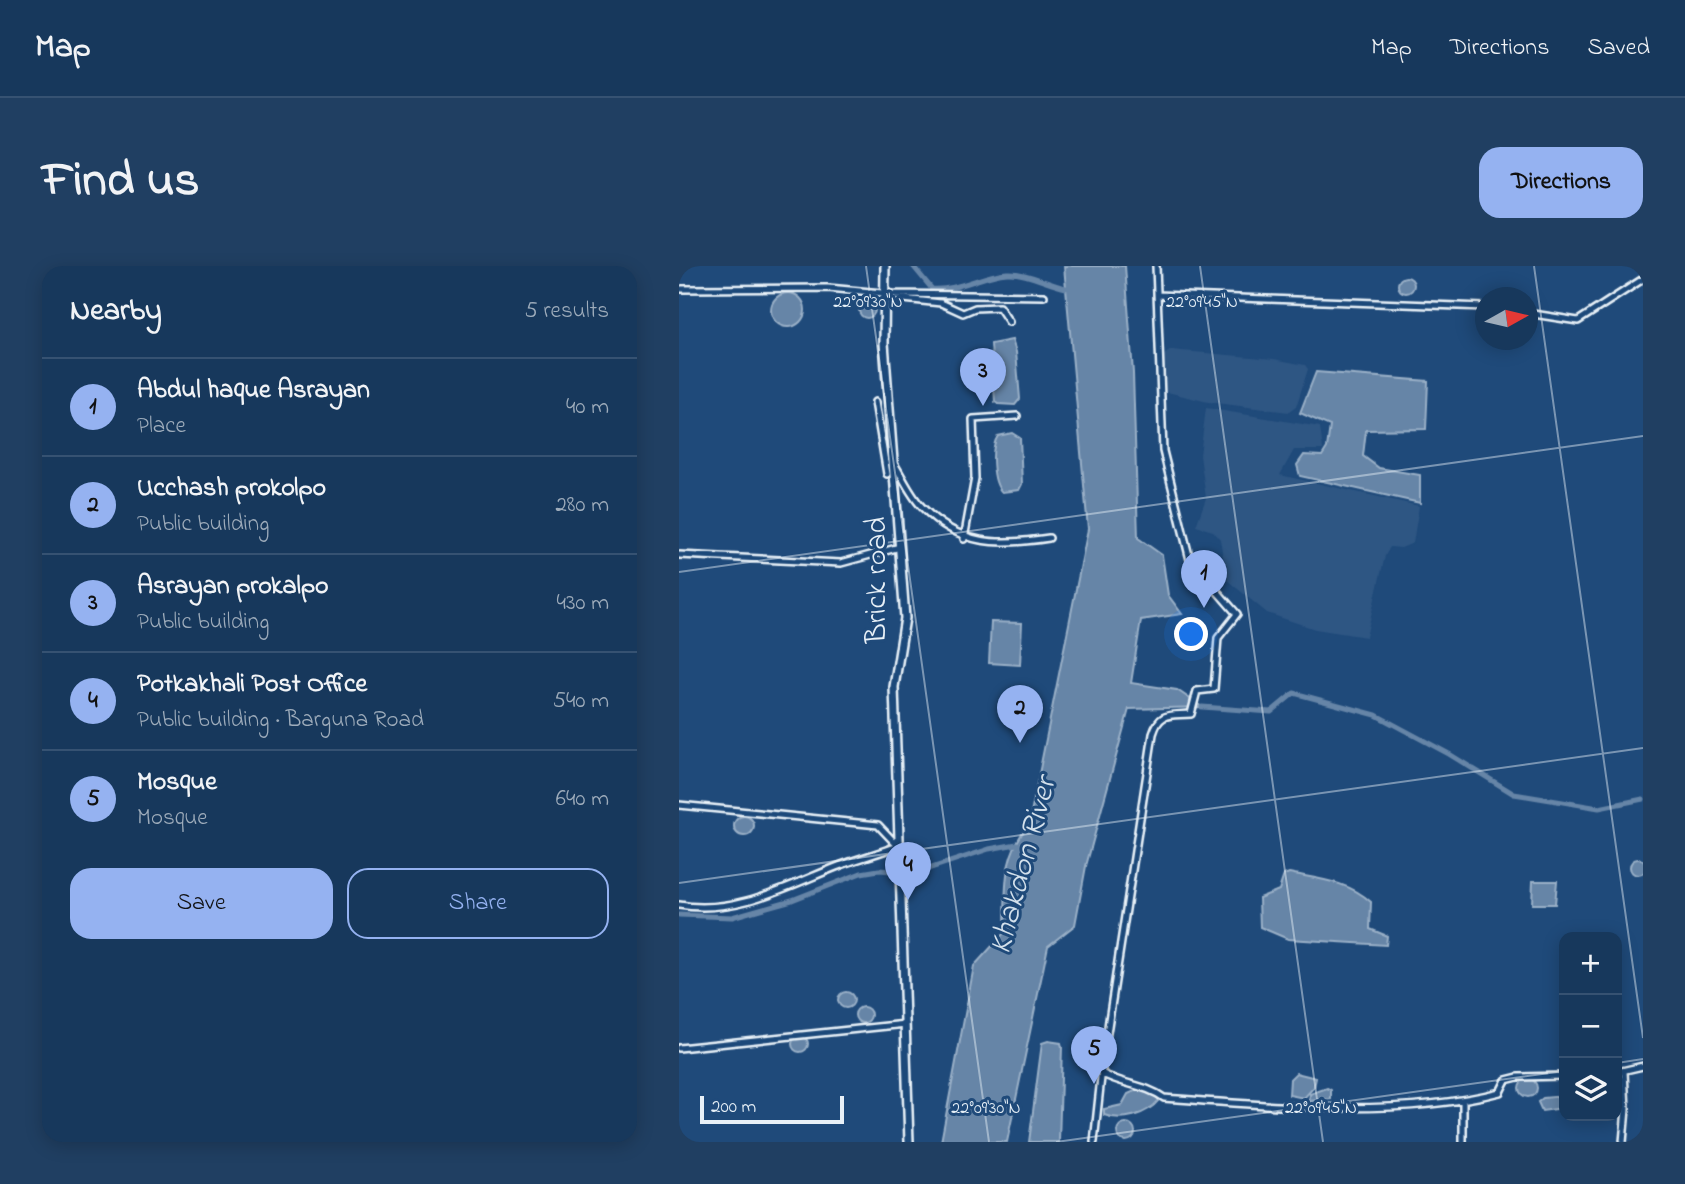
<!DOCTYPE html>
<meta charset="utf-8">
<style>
body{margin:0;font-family:"Indie Flower",sans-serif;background:#203f62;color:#f1f3f6}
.controls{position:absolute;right:21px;bottom:21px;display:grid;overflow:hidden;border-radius:14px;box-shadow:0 4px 18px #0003}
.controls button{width:63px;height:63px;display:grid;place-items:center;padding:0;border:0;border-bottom:2px solid #365272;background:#17385c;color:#f1f3f6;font:35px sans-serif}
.compass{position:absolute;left:796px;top:21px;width:63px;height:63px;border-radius:50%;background:#17385c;box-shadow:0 4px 18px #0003;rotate:82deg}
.scale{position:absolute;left:21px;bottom:18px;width:144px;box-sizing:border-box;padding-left:7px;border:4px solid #e8f1f8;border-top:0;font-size:19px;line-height:24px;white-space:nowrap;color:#e8f1f8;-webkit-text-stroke:5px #1f4a7a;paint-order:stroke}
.you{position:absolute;left:513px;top:369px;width:24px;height:24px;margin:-18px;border:5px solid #fff;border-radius:50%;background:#1a73e8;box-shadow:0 0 0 10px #1a73e833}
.badge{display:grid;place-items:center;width:46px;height:46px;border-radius:50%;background:#95b2f1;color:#111;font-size:23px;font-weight:700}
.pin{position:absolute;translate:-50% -58px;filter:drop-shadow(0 2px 4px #0008)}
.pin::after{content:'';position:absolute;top:37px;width:24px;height:21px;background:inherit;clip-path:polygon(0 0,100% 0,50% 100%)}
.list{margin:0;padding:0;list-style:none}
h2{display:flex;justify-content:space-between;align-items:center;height:91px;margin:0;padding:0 28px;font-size:30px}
h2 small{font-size:23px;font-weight:400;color:#9eacbb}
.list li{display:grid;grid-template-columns:46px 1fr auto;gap:21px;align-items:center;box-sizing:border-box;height:98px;padding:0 28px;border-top:2px solid #365272}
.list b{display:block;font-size:26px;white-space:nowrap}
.list p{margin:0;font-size:23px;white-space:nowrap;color:#9eacbb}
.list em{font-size:23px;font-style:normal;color:#9eacbb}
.actions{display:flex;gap:14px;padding:21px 28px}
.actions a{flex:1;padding:16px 0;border:2px solid #95b2f1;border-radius:21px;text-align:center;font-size:24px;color:#95b2f1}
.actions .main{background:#95b2f1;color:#111}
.icon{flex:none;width:38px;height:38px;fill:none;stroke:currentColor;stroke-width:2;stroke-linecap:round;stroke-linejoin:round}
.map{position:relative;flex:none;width:964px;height:876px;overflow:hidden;border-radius:21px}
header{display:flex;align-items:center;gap:42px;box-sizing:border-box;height:98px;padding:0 35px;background:#17385c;border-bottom:2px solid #365272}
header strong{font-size:33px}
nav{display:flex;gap:38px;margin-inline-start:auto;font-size:24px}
.intro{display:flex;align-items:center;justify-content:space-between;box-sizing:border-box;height:168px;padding:0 42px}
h1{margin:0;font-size:49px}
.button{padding:18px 32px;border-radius:21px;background:#95b2f1;color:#111;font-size:24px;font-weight:700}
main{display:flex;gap:42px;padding:0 42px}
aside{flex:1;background:#17385c;border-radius:21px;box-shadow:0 4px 18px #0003}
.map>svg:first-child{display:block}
</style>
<header>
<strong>Map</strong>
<nav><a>Map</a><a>Directions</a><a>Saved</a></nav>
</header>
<div class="intro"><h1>Find us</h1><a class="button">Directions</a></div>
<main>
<aside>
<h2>Nearby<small>5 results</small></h2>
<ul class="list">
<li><span class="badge">1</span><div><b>Abdul haque Asrayan</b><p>Place</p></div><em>40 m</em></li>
<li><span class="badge">2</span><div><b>Ucchash prokolpo</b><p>Public building</p></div><em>280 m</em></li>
<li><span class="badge">3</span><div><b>Asrayan prokalpo</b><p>Public building</p></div><em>430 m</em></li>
<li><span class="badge">4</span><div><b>Potkakhali Post Office</b><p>Public building · Barguna Road</p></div><em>540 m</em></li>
<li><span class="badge">5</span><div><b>Mosque</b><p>Mosque</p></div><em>640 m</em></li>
</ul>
<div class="actions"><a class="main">Save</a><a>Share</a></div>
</aside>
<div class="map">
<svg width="964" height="876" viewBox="0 0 964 876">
<rect width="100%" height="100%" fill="#1f4a7a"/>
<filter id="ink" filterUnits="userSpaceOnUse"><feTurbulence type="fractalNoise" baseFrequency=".0143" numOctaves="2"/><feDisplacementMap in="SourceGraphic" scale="14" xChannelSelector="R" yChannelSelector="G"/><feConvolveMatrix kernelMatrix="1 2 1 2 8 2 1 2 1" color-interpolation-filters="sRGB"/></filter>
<g filter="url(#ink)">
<path fill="#2e5683" d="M492,84l103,9 31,6 3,4 -12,38 -7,5 -81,-10 -41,-10 -7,-8 4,-29z
M527,142l114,19 3,23h-29l-14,25 139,31 -6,37 -12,5 -11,-1 -5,9 -19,81 -51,-8 -48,-16 -40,-33 -7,-41 -7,-8 -17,-5 10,-28 -6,-43z"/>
<path fill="#6685a7" stroke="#9ab0c7" stroke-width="2" d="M385,0h61l8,107 5,165 24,17 6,40 14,19 -41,6 -10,63 46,7 25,17 -73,2 -43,157 -11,59 -27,21 -41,196h-66l33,-176 31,-34c1,-42 -4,-74 24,-108l59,-295z
M719 19a8 8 0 1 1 16 0a8 8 0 1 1-16 0Z
M92 44a17 17 0 1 1 34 0a17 17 0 1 1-34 0Z
M180 44a8 8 0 1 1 16 0a8 8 0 1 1-16 0Z
M333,74l4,12 4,47 -5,6 -17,-1 -3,-2 -4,-58z
M637,106l112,9 -2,48 -60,1 -3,26 16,12 41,7v28l-120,-27 -3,-11 7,-10 18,1 5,-8 3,-22 -30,-13z
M333,167l8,5 2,46 -3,6 -17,2c-10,-9 -12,-45 -4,-56z
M312,356l31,1 -2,42 -31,-2z
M55 560a10 10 0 1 1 20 0a10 10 0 1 1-20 0Z
M951 601a8 8 0 1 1 16 0a8 8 0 1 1-16 0Z
M610,607c30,6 59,8 82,29l-1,27 17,7 -1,9 -98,-6 -28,-12 -1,-29 20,-8 5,-15z
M854,615h24l-2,23h-23z
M159 734a8 8 0 1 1 16 0a8 8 0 1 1-16 0Z
M176 749a8 8 0 1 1 16 0a8 8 0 1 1-16 0Z
M113 778a8 8 0 1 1 16 0a8 8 0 1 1-16 0Z
M369,775l13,2 1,4 -3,95h-30l13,-99z
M617,807l20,5 -2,9 -10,11 -15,-3 1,-16z
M840 822a9 9 0 1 1 18 0a9 9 0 1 1-18 0Z
M648,822l4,2v9l-22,2 1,-7z
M460,823l16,5 4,6c-12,15 -37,22 -55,15v-6l18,-4 6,-11z
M885,830l-1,12 -21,3 -4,-9 5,-4z
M438 866a9 9 0 1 1 18 0a9 9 0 1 1-18 0Z"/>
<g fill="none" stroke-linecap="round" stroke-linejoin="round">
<path stroke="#6685a7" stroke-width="5" d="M234,0l19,23c26,2 49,-14 75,-16 19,-1 40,11 59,15
M523,441l69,5 23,-19 82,22 73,39 65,40 85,14 44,-9
M0,649l53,2 60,-17 69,-27 18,-3 37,3 73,-24 28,-5"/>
<defs>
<path id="minor" d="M0,23l149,-1 65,6 151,2
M217,29l7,4 38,4 22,10 12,-5 24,-1 10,15
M478,29l328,12
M848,47l51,8 65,-42
M196,136l12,72
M216,199c8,13 16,31 27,42 38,39 76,39 127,31
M285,273l11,-61 -2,-59 44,-3
M0,289l162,8 59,-16
M0,539l199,20 20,21c-21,8 -42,13 -62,21 -50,20 -102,48 -157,38
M0,782l227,-24
M938,806l26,-6
M422,807c21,12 44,11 63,25 103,8 236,20 336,-6l6,-12 12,-3 46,-1
M784,835v41
M415,876l9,-83 50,-325c7,-23 17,-18 38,-20l6,-23 17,-2 4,-51 19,-24 -20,-23 -22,-11 -32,-129 -7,-185
M944,876l3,-33 -2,-37"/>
<path id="major" d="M206,0l-1,77 21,275 -11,69 15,455"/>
</defs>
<use href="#minor" stroke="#e8f1f8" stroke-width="10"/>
<use href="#major" stroke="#e8f1f8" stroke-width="12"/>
<use href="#minor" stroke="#1f4a7a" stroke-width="5"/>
<use href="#major" stroke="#1f4a7a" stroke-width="7"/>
</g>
</g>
<path fill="none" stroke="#e8f1f8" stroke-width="2" stroke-opacity="0.45" d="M187,0l123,876M521,0l123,876M855,0l109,772M0,306l964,-136M0,617l964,-135M938,797l26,-4M377,876l508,-71"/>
<g text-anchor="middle" stroke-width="6" stroke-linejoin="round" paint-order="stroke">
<g font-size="30" fill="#e8f1f8" stroke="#1f4a7a">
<text transform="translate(196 314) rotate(-90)" y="10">Brick road</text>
</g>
<g font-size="32" font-style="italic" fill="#d4e1ec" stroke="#1f4a7a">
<text transform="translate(342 599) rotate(-75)" y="11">Khakdon River</text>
</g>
</g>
<g font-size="18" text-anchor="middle" fill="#e8f1f8" stroke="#1f4a7a" stroke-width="6" stroke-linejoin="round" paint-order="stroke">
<text x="189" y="41">22°09'30"N</text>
<text x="523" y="41">22°09'45"N</text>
<text x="307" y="847">22°09'30"N</text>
<text x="642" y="847">22°09'45"N</text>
</g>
</svg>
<div class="controls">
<button>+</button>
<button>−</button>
<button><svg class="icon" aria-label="layers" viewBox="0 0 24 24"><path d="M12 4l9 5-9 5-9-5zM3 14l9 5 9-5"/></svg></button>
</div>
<svg class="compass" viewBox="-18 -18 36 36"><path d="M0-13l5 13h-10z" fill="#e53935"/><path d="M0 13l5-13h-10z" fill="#9eacbb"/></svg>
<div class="scale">200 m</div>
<div class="you"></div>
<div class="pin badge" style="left:525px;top:342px">1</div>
<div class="pin badge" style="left:341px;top:477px">2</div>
<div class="pin badge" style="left:304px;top:140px">3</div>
<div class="pin badge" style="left:229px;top:634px">4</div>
<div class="pin badge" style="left:415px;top:818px">5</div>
</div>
</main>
